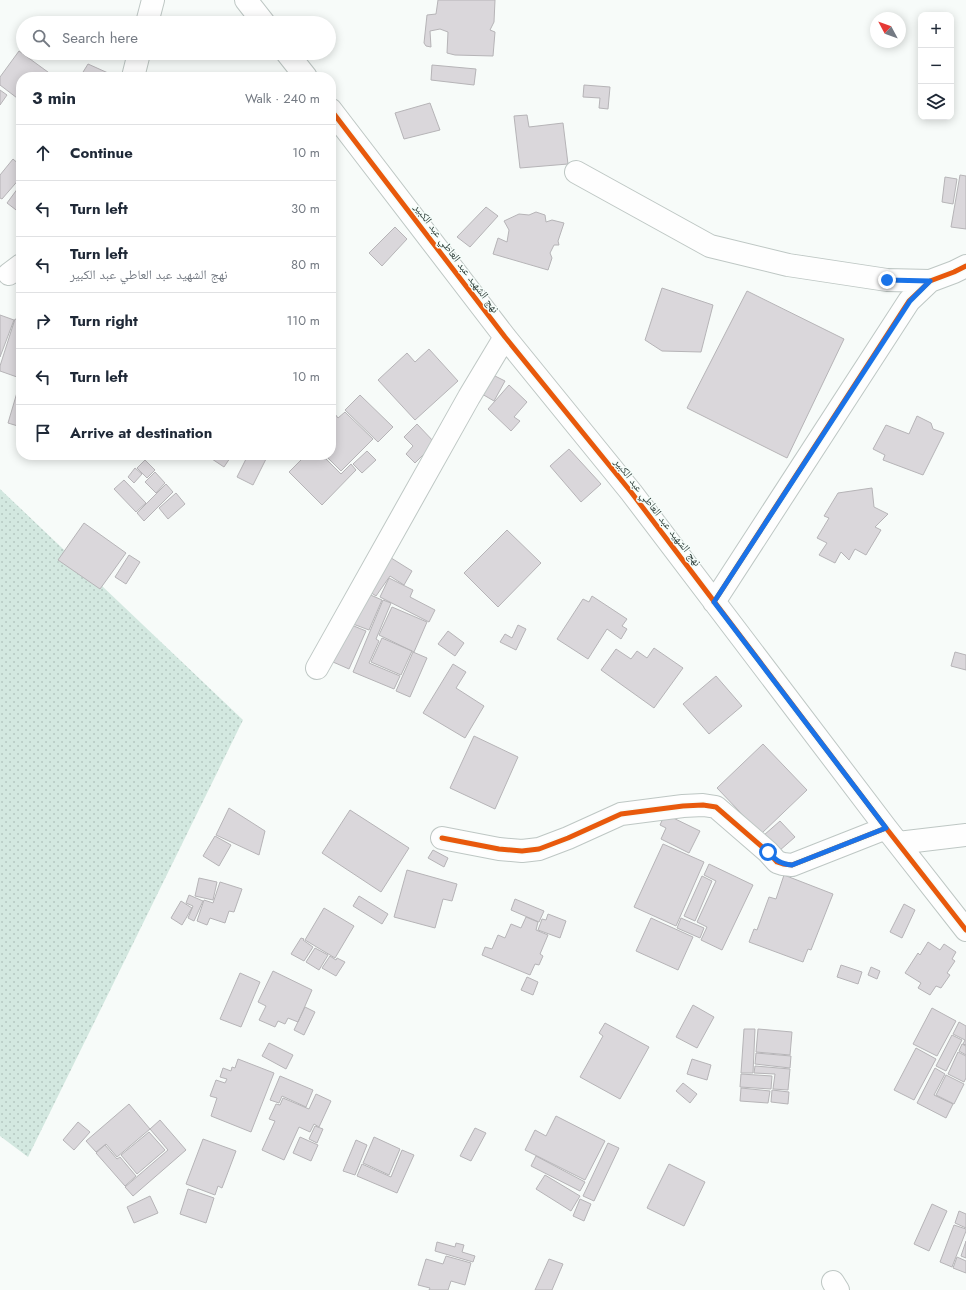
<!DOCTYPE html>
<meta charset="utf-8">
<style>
body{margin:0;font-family:Jost,"Noto Naskh Arabic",sans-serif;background:#f2f2f3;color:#1f2937}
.controls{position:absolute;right:12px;top:12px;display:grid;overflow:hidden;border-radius:8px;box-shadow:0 2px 10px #0003}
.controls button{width:36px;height:36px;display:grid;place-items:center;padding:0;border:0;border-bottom:1px solid #e0e1e3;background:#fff;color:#1f2937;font:20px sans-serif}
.compass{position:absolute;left:870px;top:12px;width:36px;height:36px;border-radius:50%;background:#fff;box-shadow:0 2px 10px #0003;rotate:311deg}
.stop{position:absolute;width:12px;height:12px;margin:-9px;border:3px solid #1a73e8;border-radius:50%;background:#fff}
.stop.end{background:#1a73e8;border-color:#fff;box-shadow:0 1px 4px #0008}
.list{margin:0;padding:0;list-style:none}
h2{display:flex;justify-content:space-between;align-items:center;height:52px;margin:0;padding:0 16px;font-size:17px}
h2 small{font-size:13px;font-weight:400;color:#747a83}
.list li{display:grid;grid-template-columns:26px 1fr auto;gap:12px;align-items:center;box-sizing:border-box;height:56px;padding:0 16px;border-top:1px solid #e0e1e3}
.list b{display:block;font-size:15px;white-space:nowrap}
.list p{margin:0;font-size:13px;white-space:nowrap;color:#747a83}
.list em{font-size:13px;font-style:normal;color:#747a83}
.icon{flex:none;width:22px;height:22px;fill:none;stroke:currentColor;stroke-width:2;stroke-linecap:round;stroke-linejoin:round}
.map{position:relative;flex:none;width:966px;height:1290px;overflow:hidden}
.search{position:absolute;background:#fff;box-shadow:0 2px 10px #0003;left:16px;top:16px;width:320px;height:44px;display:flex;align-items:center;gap:10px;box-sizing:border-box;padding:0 14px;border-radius:22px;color:#747a83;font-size:15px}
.panel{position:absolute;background:#fff;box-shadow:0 2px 10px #0003;left:16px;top:72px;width:320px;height:388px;border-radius:16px}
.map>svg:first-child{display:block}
</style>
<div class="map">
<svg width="966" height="1290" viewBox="0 0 966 1290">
<defs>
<pattern id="grass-dots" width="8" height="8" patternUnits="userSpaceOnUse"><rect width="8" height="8" fill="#d3e8e0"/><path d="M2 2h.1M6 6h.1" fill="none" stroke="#b5c8c1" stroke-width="1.8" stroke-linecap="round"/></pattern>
</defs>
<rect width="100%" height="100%" fill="#f7fbf9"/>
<path fill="url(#grass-dots)" d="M0,489l243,231 -215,437 -28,-21z"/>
<path fill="#dad7db" stroke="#b6b4b7" d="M438,0h57l-1,22 -4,8 5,2 -2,24 -38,-1 -8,-2 1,-21 -8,-3 -10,2 1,16 -5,-1 -2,-3 3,-28 9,-1z
M19,51l33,24 -1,2h-30v24l-21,-16v-8z
M88,64l29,13h-37z
M432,65l44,4 -2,16 -43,-5z
M584,85l26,2 -2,22 -9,-1 1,-10 -17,-1z
M0,90l7,5 -7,10z
M430,103l10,27 -36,9 -9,-26z
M527,115l2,12 34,-4 5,41 -48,4 -6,-52z
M13,159l8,7v11l-19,22 -2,-1v-23z
M960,175l6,1v53l-15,-2z
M945,177l12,2 -4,25 -11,-2z
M21,184v28l-1,1 -13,-10z
M486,207l12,9 -28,31 -13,-10z
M536,212l9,3 1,7 6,-2 12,3 -6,18 1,4h-5l-4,8 2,5 -4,12 -55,-16 5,-16 9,4 2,-12 -5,-9 15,-7 10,1z
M395,227l12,12 -25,27 -13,-13z
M662,288l51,17 -12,47 -39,-1 -17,-11z
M747,291l97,48 -57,119 -100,-50z
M0,315l14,5 -14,37z
M15,319l6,2v42l-4,14 -17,-6v-5z
M429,349l29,32 -43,39 -37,-40 29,-27 8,9z
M493,375l12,6 -11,20 -12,-7z
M21,379v52h-2l2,-4 -13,-4z
M509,385l18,17 -13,15 6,4 -9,10 -23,-22z
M360,395l33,32 -15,15 -33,-32z
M345,412l28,27 -32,32 -16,-16h6v-37l4,-4 3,4z
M917,416l14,7 2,6 11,4 -21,42 -40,-15 2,-5 -12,-6 13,-24 23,9z
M417,424l18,19 -20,20 -9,-9 7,-8 -9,-9z
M569,449l32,35 -20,18 -31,-36z
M367,451l9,9 -14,13 -9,-9z
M206,455h26l-8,12z
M248,455h20l-15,30 -16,-8z
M306,455h16l19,19 10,-10 5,6 -34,35 -33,-33z
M145,460l10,10 -8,8 -10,-10z
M135,468l7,6 -8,9 -6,-6z
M155,472l10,11 -9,10 -11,-11z
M124,480l22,23 -10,9 -22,-23z
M166,484l7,8 -29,29 -7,-8z
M872,488l2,19 14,7 -13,13 6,3 -15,25 -11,-6 -6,11 -8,-8 -6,11 -16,-8 8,-12 -10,-5 12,-20 -5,-2 14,-23z
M176,493l9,11 -17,15 -9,-11z
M84,523l42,30 -26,36 -42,-29z
M507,530l34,33 -43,44 -34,-34z
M129,555l11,7 -14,22 -11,-7z
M388,556l24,15 -8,14 -14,-9 -14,20 -9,-6z
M389,578l24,12 -3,7 25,13 -6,12 -49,-25z
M366,593l16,7 -13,30 -16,-6z
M592,596l35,23 -5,7 5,3 -6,10 -14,-10 -19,30 -31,-20 26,-40 6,3z
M383,600l8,3 -15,36 3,2 -10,22 31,13 -6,13 -41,-17z
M392,607l35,15 -13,30 -35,-17z
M349,624l17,7 -17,38 -16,-7z
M518,625l8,4 -10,21 -16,-8 5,-8 7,4z
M448,631l16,12 -9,13 -17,-12z
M382,638l30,13 -11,24 -30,-13z
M654,648l29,20 -29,40 -53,-38 15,-21 15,10 6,-8 10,7z
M413,652l14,6 -17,39 -14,-6z
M955,652l11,3v15l-15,-4z
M453,664l13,8 -10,16 28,18 -19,32 -42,-25z
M716,676l26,30 -33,28 -26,-30z
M474,736l44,21 -23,52 -45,-21z
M763,744l44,46 -46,44 -44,-46z
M229,808l36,23 -6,24 -43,-20z
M350,810l59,38 -28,44 -59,-39z
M665,814l35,17 -11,22 -28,-14 5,-11 -6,-3z
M780,821l15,16 -16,14 -15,-16z
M215,836l16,9 -12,21 -16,-10z
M663,844l41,18 -28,64 -42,-19z
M433,850l15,8 -4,9 -16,-9z
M709,864l44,21 -31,65 -21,-10 6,-13 -10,-5 19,-41 -12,-6z
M407,870l50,14 -5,17 -9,-2 -8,29 -41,-11z
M784,875l49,19 -22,56 -3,-1 -5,13 -54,-20 5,-13 3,1 12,-33 7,2z
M702,876l10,5 -17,40 -11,-5z
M199,878l18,4 -4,18 -18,-4z
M220,882l22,7 -8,23 -5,-1 -4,12 -15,-5 -3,7 -10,-4 7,-21 9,3z
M189,895l14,6 -9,20 -6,-3 5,-12 -7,-3z
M359,896l29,18 -6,10 -29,-18z
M515,899l29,12 -5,11 -28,-12z
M181,901l11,7 -10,17 -11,-7z
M904,904l11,6 -13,28 -12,-6z
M324,908l30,18 -19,32 -30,-18z
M548,914l18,7 -6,17 -22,-8 4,-11 4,1z
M526,917l12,5 -2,8 12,5 -8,19 3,2 -4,9 -4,-1 -5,11 -48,-20 3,-8 7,2 6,-14 7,3 6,-14 10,4z
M651,918l42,19 -15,33 -42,-19z
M681,918l23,10 -4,10 -23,-10z
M301,938l3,1 -1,1 10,7 -9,14 -13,-7z
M928,942l12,8 4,-6 12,8 -4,7 3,2 -8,12 3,2 -9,13 -5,-2 -6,9 -12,-7 3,-5 -16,-10 13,-20 2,2z
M315,948l13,7 -9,15 -13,-8z
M330,956l6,4 1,-2 8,4 -9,14 -14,-8z
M841,965l21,7 -4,12 -21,-7z
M871,967l9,4 -3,8 -9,-4z
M273,971l39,19 -14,32 -10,-4 -3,6 -7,-3 -3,6 -16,-7 7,-14 -8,-4z
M240,973l20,9 -19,45 -21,-8z
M527,977l11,5 -5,13 -12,-5z
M693,1005l21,12 -17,31 -21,-11z
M305,1007l10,5 -11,23 -10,-5z
M932,1008l24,13 -19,35 -24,-12z
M959,1022l7,4v19l-3,-1 2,-4 -12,-6z
M605,1023l44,24 -29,52 -40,-22 23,-41 -4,-3z
M744,1029h11l-2,44h-12z
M758,1029l34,3 -2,23 -34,-3z
M952,1035l10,5 -16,31 -10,-5z
M269,1043l24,12 -7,14 -24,-13z
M962,1044l4,2v9l-7,-4z
M916,1048l20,11 -22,41 -20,-10z
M958,1052l8,4v22l-2,4 -16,-8z
M756,1053l35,3 -1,12 -35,-4z
M238,1059l36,14 -23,59 -40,-16 6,-18 -7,-2 6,-16 9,3 2,-4 -7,-2 3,-9 8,3 1,-4 3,1z
M692,1059l19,6 -4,15 -20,-6z
M755,1066l35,3 -2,21 -15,-1 2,-15 -21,-1z
M935,1068l10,6 -11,21 19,9 -7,14 -29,-15z
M741,1074l31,2 -1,13 -31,-2z
M946,1075l18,9 -10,20 -18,-9z
M280,1076l33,14 -7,17 -24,-11 -3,7 -9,-3z
M683,1083l14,11 -7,9 -14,-12z
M741,1088l29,3 -2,12 -28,-2z
M772,1090l17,2 -1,12 -17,-2z
M316,1094l15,7 -12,26 -5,-3 -4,8 -11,-5 -15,33 -22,-10 13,-29 -6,-2 7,-15 4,1 3,-7 26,11z
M129,1104l21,25 -33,28 -11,-13 -10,8 -10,-11z
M556,1116l49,25 -20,39 -60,-30 10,-20 11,6z
M160,1120l26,30 -53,46 -8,-9 43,-37 -18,-21z
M78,1122l12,10 -16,18 -11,-10z
M315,1126l8,3 -6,14 -8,-4z
M475,1128l11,5 -15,28 -11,-5z
M149,1132l16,18 -28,24 -16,-19z
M300,1137l18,8 -7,16 -18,-8z
M374,1137l26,12 -11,26 -26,-12z
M203,1139l33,12 -14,37 -4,-2 -3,9 -29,-11z
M356,1140l11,5 -12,30 -12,-4z
M608,1143l11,5 -25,53 -11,-5z
M105,1145l12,14 3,-2 16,19 -11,10 -29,-33z
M402,1150l12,5 -17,38 -40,-17 5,-12 29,13z
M536,1156l49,26 -5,9 -49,-25z
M669,1164l36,18 -21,44 -37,-18z
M545,1175l35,21 -9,15 -35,-22z
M188,1189l26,9 -8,25 -26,-9z
M150,1196l8,17 -24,10 -7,-16z
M580,1199l11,5 -7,17 -11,-5z
M932,1204l15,7 -18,40 -15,-7z
M959,1211l7,3v14l-11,-5z
M954,1225l12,4v2l-14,36 -12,-5z
M966,1241v17l-5,-2z
M437,1242l18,5 1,-4 8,2 -2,7 13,4 -2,6 -38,-11z
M446,1256l25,7 -6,22 -14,-4 -3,9h-19l1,-2 -12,-3 8,-26 17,5z
M957,1257l9,4v12l-13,-5z
M549,1259l14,5 -11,26h-17z"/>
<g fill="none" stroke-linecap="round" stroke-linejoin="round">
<defs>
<path id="minor" d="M246,0l18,23
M147,23l6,-23
M287,53l19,24
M133,77l6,-24
M331,110l174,227 126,155 255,336 80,102
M576,172l134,74 78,19 99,15 43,1
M9,274l12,-9
M714,602l195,-301 21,-20 24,-9 12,-6
M317,668l152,-271 36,-60
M442,838l57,11 23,2 17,-2 29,-11 53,-24 62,-8 20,-1 13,2 52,45 9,10 6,2 9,1 94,-37
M898,843l68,-8
M833,1282l5,8"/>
</defs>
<use href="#minor" stroke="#bec7c4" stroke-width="24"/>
<use href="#minor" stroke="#fefefe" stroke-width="22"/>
<defs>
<path id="cycleway" d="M331,110l174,227 126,155 255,336 80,102
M714,602l195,-301 21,-20 24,-9 12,-6
M442,838l57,11 23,2 17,-2 29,-11 53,-24 62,-8 20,-1 13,2 52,45 9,10 6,2 9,1 94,-37"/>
</defs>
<use href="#cycleway" stroke="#f5fdfa" stroke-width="8"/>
<use href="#cycleway" stroke="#e8590c" stroke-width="5"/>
</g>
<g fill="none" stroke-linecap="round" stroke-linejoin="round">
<path stroke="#1a73e8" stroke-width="5" d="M768,852c8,8 12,12 24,13l94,-37 -172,-226 196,-301 20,-20 -43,-1"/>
</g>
<g text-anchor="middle" stroke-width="3" stroke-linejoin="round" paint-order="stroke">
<g font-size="11" fill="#2e3e39" stroke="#f5fdfa">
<text transform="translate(457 258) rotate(53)" y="4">نهج الشهيد عبد العاطي عبد الكبير</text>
<text transform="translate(658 512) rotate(52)" y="4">نهج الشهيد عبد العاطي عبد الكبير</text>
</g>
</g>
</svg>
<div class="controls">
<button>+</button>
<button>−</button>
<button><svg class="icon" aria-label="layers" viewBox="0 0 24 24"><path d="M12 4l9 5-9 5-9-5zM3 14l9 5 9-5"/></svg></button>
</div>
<svg class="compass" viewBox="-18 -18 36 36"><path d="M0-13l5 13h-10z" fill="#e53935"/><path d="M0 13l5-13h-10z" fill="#747a83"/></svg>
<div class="stop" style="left:768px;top:852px"></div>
<div class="stop end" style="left:887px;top:280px"></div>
<div class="search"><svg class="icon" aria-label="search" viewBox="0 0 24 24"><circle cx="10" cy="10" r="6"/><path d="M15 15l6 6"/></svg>Search here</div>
<section class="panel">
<h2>3 min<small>Walk · 240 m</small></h2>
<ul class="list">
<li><svg class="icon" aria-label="ahead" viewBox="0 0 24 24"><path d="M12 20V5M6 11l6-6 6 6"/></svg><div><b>Continue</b></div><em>10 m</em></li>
<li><svg class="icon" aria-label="left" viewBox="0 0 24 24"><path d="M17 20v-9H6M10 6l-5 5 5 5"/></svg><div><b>Turn left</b></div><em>30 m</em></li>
<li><svg class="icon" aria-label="left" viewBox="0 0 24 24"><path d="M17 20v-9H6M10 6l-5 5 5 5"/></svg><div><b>Turn left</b><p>نهج الشهيد عبد العاطي عبد الكبير</p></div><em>80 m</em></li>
<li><svg class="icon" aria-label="right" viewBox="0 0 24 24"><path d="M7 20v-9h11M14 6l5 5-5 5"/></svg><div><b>Turn right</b></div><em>110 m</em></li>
<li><svg class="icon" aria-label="left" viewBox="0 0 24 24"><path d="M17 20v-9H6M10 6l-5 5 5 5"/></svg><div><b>Turn left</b></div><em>10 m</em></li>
<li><svg class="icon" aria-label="arrive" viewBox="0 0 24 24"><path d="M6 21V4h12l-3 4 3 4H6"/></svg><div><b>Arrive at destination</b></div></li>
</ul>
</section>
</div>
